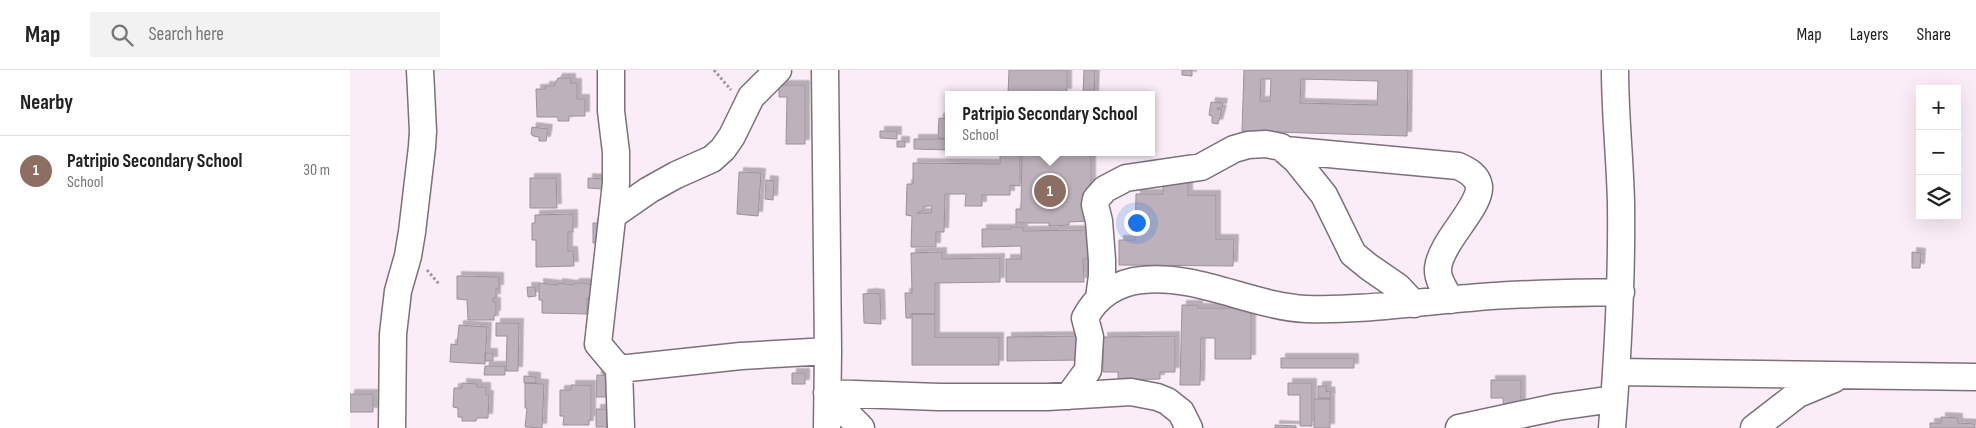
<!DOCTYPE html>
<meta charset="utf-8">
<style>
body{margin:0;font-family:"Sofia Sans Condensed",sans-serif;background:#f2f2f2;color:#222}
.controls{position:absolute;right:15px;top:15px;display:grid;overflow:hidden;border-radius:0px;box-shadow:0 5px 20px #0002}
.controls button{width:45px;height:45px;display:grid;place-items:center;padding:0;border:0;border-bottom:1px solid #e0e0e0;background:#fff;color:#222;font:25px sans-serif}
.you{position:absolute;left:786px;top:152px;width:18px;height:18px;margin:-12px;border:4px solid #fff;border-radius:50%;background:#1a73e8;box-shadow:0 0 0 8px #1a73e833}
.badge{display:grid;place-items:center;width:32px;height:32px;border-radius:50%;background:#0f766e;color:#fff;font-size:16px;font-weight:700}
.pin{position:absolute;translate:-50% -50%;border:2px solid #fff;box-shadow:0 1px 5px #0006}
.popup{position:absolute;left:595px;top:21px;width:210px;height:65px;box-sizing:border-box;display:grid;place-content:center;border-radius:0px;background:#fff;filter:drop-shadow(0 1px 4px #0005);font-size:16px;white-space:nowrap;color:#767676}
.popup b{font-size:19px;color:#222}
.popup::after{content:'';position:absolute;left:50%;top:100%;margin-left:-10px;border:10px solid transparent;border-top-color:#fff}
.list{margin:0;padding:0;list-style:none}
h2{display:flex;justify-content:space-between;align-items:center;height:65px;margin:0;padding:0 20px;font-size:21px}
h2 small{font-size:16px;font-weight:400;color:#767676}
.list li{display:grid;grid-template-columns:32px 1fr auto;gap:15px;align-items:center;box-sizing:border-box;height:70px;padding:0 20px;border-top:1px solid #e0e0e0}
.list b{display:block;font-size:19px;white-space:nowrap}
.list p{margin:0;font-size:16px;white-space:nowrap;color:#767676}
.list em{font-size:16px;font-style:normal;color:#767676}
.icon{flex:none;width:28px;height:28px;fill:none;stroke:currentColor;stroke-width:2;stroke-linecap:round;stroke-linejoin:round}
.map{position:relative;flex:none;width:1626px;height:358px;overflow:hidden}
header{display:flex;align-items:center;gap:30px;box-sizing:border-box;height:70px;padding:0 25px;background:#fff;border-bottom:1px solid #e0e0e0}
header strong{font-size:24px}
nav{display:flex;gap:28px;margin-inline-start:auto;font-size:18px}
.search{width:350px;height:45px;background:#f2f2f2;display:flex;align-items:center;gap:12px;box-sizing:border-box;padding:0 18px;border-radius:0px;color:#767676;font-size:19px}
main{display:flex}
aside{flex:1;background:#fff}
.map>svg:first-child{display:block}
</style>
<header>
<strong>Map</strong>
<div class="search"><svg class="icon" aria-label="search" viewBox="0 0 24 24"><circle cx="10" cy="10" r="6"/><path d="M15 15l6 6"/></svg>Search here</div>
<nav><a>Map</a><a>Layers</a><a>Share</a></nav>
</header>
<main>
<aside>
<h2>Nearby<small></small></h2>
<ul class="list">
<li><span class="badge" style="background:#8d6e63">1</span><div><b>Patripio Secondary School</b><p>School</p></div><em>30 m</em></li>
</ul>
</aside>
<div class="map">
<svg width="1626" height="358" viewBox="0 0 1626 358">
<defs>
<filter id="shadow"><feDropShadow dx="4.5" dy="-4.5" stdDeviation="0" flood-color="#0004"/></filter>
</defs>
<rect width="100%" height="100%" fill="#faedf7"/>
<path fill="#bdb1bb" stroke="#9c919a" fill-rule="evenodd" filter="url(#shadow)" d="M659,0h58v23l-34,-2 -1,4h-24z
M734,0h11l-1,25h-11z
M832,0h10v6l-10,-1z
M894,0h164l-1,66 -165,-5zM911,9h10l-1,22h-10zM951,9l77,2 -1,24 -77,-2z
M208,8h13v5h6v16h8v17h-16v5h-11v-4h-21l-1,-28h9v-3h9z
M429,15h26v59h-19l1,-47h-8z
M861,32l12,1 -1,5h-5v1l5,1 -4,14 -6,-1v-7l-3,-1z
M589,48l10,1v20l-11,-1z
M182,57l16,2 -2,12h-7v-4l-6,-1 -2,-2z
M530,61h17v8l-17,-1z
M564,69h35v11l-35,-1z
M547,71h8v6h-8z
M650,82h20v34l-10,-1v10h-28v11h-17l1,-12h-21l-1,38h-8v15h-25l1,-31 -6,-1 1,-31h6v-21l87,1zM574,136h8l-1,7h-14l7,-3z
M672,82h69v69l-22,1v3l-20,1v-3h-33v-14h5z
M389,102l22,1 -3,43 -21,-2z
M180,108h26l1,30h-27z
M238,108l15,1v10l-15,-1z
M416,110l8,1 -1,19 -8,-1z
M813,111h25v14h28v44h18l-1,27 -114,-1v-25h16l1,-46h27z
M223,144v18h-5v19h5l1,15 -38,1v-27h-4v-17h3v-8z
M243,153h9v20h-9z
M661,157h12v4l65,-1v29h-5l1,23h-78v-23h15v-13l-39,1v-18h29z
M592,182v7l58,-1v24l-65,1v31h-24v4h-5l-1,-25h7l-1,-40z
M1562,182l9,1 -1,15h-8z
M107,206l42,1v12h-3v9h-3v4h3v13h-2v5h-26l-1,-20 -10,-1z
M189,213l19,2v-2l16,2 1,-2h10l6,2v14l-4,-1v16l-45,-1v-13h-3z
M177,217h8l1,9 -8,1z
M522,223l8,1 1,30 -17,-1 -1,-29z
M832,235h16v3h53v51h-36v-21h-14l-1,47h-20z
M562,244h23v23h64v28h-87z
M146,253h23l-1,48h-12l1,-35h-11z
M109,255l28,2 -2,37 -35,-2 1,-18 6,1z
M733,266v24l-76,1v-24z
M825,266v36h-15v7l-42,1v-8h-15v-35z
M135,283h8v8h-8z
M931,288h73v10h-73z
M135,296h20v9h-21z
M442,303h13v11h-13z
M247,305l13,1 -1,21h-13z
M174,306l12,1v6h-12z
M1141,310h30v33l-17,1 -1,-16h-12z
M112,313l15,1v3h9v8h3l-1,23h-11l-1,3h-14v-4h-4v-9l-5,-1 1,-19h8z
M175,313l19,1 -2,44 -17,-1 2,-19h-2z
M938,313h24v43h-12v-31h-12z
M221,315h20v35h-2v5h-26l1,-9h-4v-26h11z
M968,316h9l-1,6 4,-1 1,7h-13z
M0,324h23v18h-23z
M964,329h16v29h-16z
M246,339h13v18h-13z
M1591,347l17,1v5l17,1v4h-45v-5h11z
M925,355l21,1v2h-21z"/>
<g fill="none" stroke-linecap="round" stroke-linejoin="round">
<defs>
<path id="minor" d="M261,0v41l5,41v31l-18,161 21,25 2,59
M475,0l3,281 -1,77
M935,80l173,16c9,4 19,9 21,20 2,21 -38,55 -41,82 -1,11 7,23 13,32
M263,145l36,-25 27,-15 36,-16 11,-10 9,-13 19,-39 27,-27
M749,228l3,-22v-16l-3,-39 -4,-16 1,-6 9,-10 21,-11 75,-11 33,-18 14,-4 18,-1 15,3 15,13 28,35 29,59 16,13 29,20 16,17
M269,299l122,-13 87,-5
M1266,302l360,5
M477,323l112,4h108l84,-5 26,5 10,4 14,11 8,16
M477,323l34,35
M719,326l19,-26 2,-33 -5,-19c11,-22 33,-36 57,-38 56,-6 109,26 164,29 55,2 108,-7 163,-11 50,-5 101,-5 152,-6
M42,358l1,-94 5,-43 10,-35 4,-24 10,-85 1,-16 -3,-61
M1109,358l98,-21 57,-8
M1262,358c6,-75 10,-150 9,-225 -1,-44 -6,-88 -6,-133
M1404,358l44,-34 36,-15"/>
</defs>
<use href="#minor" stroke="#7c717a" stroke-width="29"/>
<path stroke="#9f969d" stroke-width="3" stroke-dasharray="2.5 2.5" stroke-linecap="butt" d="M364,0l17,20
M77,200l12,14"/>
<use href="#minor" stroke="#fff" stroke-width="26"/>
</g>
</svg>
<div class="controls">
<button>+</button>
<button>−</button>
<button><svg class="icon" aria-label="layers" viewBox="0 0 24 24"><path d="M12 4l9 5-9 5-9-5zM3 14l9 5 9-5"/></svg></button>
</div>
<div class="you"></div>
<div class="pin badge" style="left:700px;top:121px;background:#8d6e63">1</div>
<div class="popup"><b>Patripio Secondary School</b>School</div>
</div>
</main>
